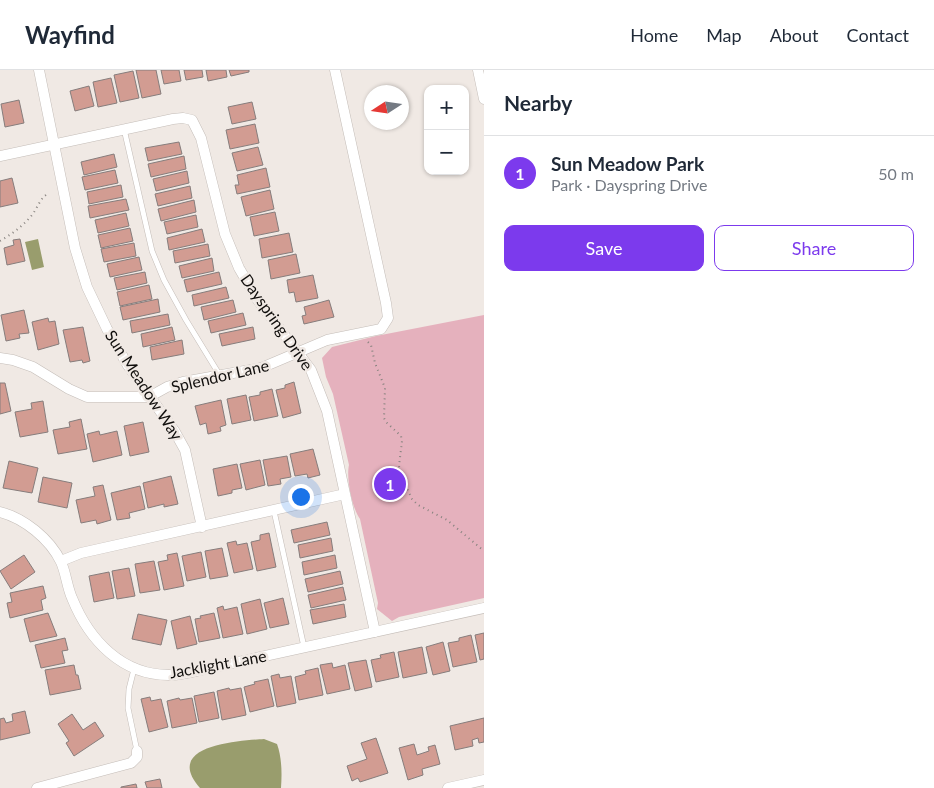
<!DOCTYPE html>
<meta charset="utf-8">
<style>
body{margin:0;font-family:Lato,sans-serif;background:#f6f6f7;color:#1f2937}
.controls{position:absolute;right:15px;top:15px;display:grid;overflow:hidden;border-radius:10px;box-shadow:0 1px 4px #0004}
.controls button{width:45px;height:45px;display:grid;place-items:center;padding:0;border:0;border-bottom:1px solid #e0e1e3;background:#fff;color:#1f2937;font:25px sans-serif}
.compass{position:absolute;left:364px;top:15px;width:45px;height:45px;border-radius:50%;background:#fff;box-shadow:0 1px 4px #0004;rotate:258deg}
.you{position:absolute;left:300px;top:426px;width:18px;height:18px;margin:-12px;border:4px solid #fff;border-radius:50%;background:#1a73e8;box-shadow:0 0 0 8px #1a73e833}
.badge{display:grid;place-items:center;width:32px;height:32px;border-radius:50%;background:#7c3aed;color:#fff;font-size:16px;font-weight:700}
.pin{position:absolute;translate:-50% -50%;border:2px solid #fff;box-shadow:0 1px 5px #0006}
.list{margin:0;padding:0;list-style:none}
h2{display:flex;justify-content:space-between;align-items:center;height:65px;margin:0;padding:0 20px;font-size:21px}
h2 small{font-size:16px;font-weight:400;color:#747a83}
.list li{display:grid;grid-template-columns:32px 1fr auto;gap:15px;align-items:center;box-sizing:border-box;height:75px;padding:0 20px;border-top:1px solid #e0e1e3}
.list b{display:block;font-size:19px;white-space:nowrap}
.list p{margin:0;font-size:16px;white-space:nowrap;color:#747a83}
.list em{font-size:16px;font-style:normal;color:#747a83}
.actions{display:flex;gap:10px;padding:15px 20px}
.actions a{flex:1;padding:11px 0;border:1px solid #7c3aed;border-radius:10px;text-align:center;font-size:18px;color:#7c3aed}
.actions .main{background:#7c3aed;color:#fff}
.map{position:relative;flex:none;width:484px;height:718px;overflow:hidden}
header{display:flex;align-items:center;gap:30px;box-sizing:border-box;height:70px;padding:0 25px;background:#fff;border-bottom:1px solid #e0e1e3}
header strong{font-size:24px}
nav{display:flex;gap:28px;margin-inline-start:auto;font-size:18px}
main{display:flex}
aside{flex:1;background:#fff}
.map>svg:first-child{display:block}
</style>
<header>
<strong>Wayfind</strong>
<nav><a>Home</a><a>Map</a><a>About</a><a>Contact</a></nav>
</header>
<main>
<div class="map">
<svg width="484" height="718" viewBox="0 0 484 718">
<rect width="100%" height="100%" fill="#f0e9e4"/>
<path fill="#e5b1bd" d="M484,245v283l-85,19 -7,4 -15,-12 1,-6 -18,-84c-8,-11 -14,-41 -11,-54l-16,-71 -7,-17 -4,-19 10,-11 44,-11z"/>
<path fill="#999d6d" d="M38,169l6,28 -12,3 -7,-28z
M264,669l13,5c5,14 5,30 4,44h-81c-38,-43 39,-47 64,-49z"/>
<path fill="#d29c92" stroke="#867d7c" d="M136,0h20l5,24 -19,4z
M161,0h18l2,11 -17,3z
M184,0h18l1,7 -17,3z
M206,0h20l1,7 -19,4z
M229,0h20v2l-18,4z
M133,1l6,27 -19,4 -6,-27z
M111,8l6,25 -19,4 -5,-25z
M89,16l5,20 -19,5 -5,-20z
M19,30l5,23 -19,4 -4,-23z
M252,32l4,17 -24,5 -4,-17z
M255,54l4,19 -29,6 -4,-19z
M179,72l3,12 -34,7 -3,-13z
M258,77l5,18 -26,6 -5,-18z
M114,84l3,13 -33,8 -3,-13z
M184,86l2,13 -35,8 -3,-13z
M266,98l4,19 -33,7 -2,-9h4l-2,-10z
M115,100l3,13 -33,7 -3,-13z
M187,101l2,12 -33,8 -3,-12z
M12,108l6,25 -18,4v-26z
M121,115l2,12 -34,7 -2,-12z
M190,116l2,12 -34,8 -3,-12z
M270,120l4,19 -28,7 -5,-19z
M126,129l3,11 -39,8 -2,-12z
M194,130l2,12 -35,9 -3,-12z
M275,142l4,19 -25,5 -4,-19z
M126,143l3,13 -31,7 -3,-13z
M196,145l2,12 -31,7 -3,-12z
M130,158l3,13 -32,7 -3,-13z
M202,159l3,13 -36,8 -2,-12z
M289,163l4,19 -31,6 -3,-19z
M20,169l5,22 -18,4 -3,-17 10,-3 -1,-5z
M134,173l2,13 -32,6 -3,-13z
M208,174l2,12 -35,7 -2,-12z
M296,184l4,19 -29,6 -3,-19z
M139,187l3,13 -32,7 -3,-13z
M212,188l2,13 -32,7 -3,-12z
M145,202l2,11 -30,7 -3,-12z
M219,202l3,12 -35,8 -3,-12z
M313,205l5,23 -22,4 -2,-10 -5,1 -2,-13z
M149,215l3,14 -32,7 -3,-14z
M226,217l3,11 -35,8 -2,-11z
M158,229l2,13 -37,8 -3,-13z
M233,230l3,12 -32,8 -3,-13z
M329,230l5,17 -30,7 -2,-8 4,-1 -2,-8z
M24,240l5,23 -10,1 1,4 -14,3 -5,-26z
M243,243l3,12 -35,8 -3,-12z
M168,244l2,11 -38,8 -2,-12z
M48,248l1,4 6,-1 4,23 -21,6 -6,-28z
M83,257l7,34 -7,2 -1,-3 -12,2 -7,-32z
M172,257l3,13 -32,7 -2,-13z
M253,257l2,12 -33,7 -3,-12z
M182,270l2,14 -32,6 -2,-13z
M294,312l7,31 -18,5 -7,-28 9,-2v-3z
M0,313h5l6,28 -11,3z
M272,319l6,27 -24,5 -5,-24 11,-2v-3z
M246,325l5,25 -19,4 -5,-25z
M221,330l5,25 -6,2 1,4 -13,3 -2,-11 -6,2 -5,-19z
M43,331l5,31 -28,5 -5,-25 17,-3 -1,-6z
M81,349l6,30 -29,5 -5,-24 17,-3 -1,-5z
M143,352l6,30 -19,4 -6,-30z
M99,361l1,4 17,-4 5,24 -29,7 -6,-28z
M313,379l7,26 -12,3 -1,-4 -12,2 -5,-22z
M287,386l4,21 -11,2 1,5 -13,2 -5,-26z
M260,390l5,25 -19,5 -6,-26z
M9,391l29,7 -6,25 -29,-5z
M237,394l5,24 -10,2v3l-14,3 -5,-27z
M171,406l7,28 -14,3v-3l-16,4 -5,-25z
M43,407l29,6 -5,25 -29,-6z
M392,407l3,13 -12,3 -3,-13z
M103,415l8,35 -14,4 -1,-4 -15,3 -5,-23 19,-4 -2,-9z
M140,416l5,23 -16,4 1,5 -13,2 -6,-27z
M327,452l3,13 -36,8 -3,-13z
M269,463l7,34 -19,4 -6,-29 9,-2v-5z
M331,468l2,13 -33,7 -2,-13z
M236,471l1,4 10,-2 6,26 -19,4 -7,-30z
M222,478l6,28 -18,3 -5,-28z
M201,482l5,25 -19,4 -5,-25z
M177,483l7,33 -20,4 -6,-28 10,-2 -1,-5z
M24,485l11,17 -24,17 -11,-18z
M335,485l2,13 -33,7 -2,-13z
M154,491l6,29 -20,3 -5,-29z
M129,498l6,28 -18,3 -5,-28z
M340,501l3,13 -35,8 -3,-13z
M109,502l5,26 -20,4 -5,-26z
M43,516l3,12 -5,2 2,10 -33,8 -3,-15 5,-1 -2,-9z
M343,517l3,13 -35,8 -3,-13z
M283,528l6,26 -19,4 -6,-25z
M260,529l7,30 -20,5 -6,-30z
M344,534l2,13 -33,7 -3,-14z
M223,536l1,4 13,-3 6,27 -20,4 -6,-30z
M48,543l9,23 -27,6 -6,-23z
M214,543l6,25 -21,4 -4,-23 6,-1 -1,-2z
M138,544l29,6 -6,25 -29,-6z
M190,546l7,28 -20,5 -6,-28z
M484,563v26l-4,1 -5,-25z
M471,565l6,27 -24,5 -5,-24 11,-2v-3z
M65,568l3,12 -6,1 3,12 -24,5 -6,-23z
M443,572l7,29 -17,4 -7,-28z
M422,577l5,26 -24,5 -5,-26z
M394,582l5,25 -23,5 -5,-22 10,-2 -1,-3z
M366,590l6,27 -17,4 -7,-28z
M332,593l1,5 12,-3 5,24 -23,5 -7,-29z
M74,595l2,10h2l3,14 -31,6 -5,-25z
M318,598l5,27 -24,5 -4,-23 11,-3 -1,-3z
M279,604l1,4 11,-2 5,27 -19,4 -6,-31z
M268,609l6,27 -24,6 -6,-25 11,-3 -1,-2z
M229,618l1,2 11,-2 5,27 -24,5 -5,-29z
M214,622l5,26 -20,4 -5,-26z
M150,627l1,4 10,-2 7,28 -19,5 -8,-33z
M179,628l1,2 12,-2 5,25 -25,5 -5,-27z
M25,641l5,22 -30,7v-21l4,-1 2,5 7,-2 -1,-7z
M72,644l11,16 12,-8 9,14 -30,20 -8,-13 3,-2 -11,-17z
M484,648v24l-5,1 -1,-5 -6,2 1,6 -18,4 -5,-24z
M376,668l12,35 -28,9 -2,-4 -6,3 -5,-15 20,-7 -6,-16z
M414,674l3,11 12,-4 -1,-4 7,-2 5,19 -18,5 1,6 -15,5 -9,-32z
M160,709l2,9h-15l-2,-6z
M136,714l1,4h-16v-1z"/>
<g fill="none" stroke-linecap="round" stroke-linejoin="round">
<defs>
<path id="service" d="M124,59l28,122 12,29 22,40 33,54
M274,441l30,136
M134,599l-5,20 -1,19 9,43"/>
<path id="minor" d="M39,0l36,178 12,39 20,42 20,35 48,68 10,18 17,77
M478,0l6,29
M0,86l173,-37 10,-1 9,2 9,18 24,96 14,34 18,31 54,71 16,41 48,221
M0,288l13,2 20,7 36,22 18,8h62l18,-10 16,-5 78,-14 66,-28 54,-11 7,-11 -2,-15 -51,-233
M0,442c24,6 50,27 61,50 5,11 6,25 11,36 17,42 50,78 99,77 8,0 18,-2 26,-4l287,-63
M61,491l20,-8 264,-59
M37,718l94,-25 6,-6v-6
M448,718l36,-8"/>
</defs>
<use href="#service" stroke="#c4bdb8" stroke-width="6"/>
<use href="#minor" stroke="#c4bdb8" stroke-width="11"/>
<path stroke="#86827e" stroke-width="2" stroke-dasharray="1 4" stroke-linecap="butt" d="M0,171c12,-7 23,-15 32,-26 6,-8 8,-17 17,-22
M368,272l3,3 4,18 10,25 -1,30 2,4 15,14 1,5 -3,25 2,10 11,23 6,6 29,15 37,31"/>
<use href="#service" stroke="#fff" stroke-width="5"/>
<use href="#minor" stroke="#fff" stroke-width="10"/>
</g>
<g text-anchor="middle" stroke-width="5" stroke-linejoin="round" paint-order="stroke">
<g font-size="16" fill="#100e0c" stroke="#f0e9e4">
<text transform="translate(277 252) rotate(55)" y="6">Dayspring Drive</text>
<text transform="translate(220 306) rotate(-13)" y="6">Splendor Lane</text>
<text transform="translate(144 315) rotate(57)" y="6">Sun Meadow Way</text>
<text transform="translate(218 594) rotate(-10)" y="6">Jacklight Lane</text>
</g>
</g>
</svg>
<div class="controls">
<button>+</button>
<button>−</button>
</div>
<svg class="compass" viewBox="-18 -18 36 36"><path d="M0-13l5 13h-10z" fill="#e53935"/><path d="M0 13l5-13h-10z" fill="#747a83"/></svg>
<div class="you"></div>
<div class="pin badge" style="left:390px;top:414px">1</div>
</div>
<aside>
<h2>Nearby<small></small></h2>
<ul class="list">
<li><span class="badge">1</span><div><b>Sun Meadow Park</b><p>Park · Dayspring Drive</p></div><em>50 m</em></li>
</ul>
<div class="actions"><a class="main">Save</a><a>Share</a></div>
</aside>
</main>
